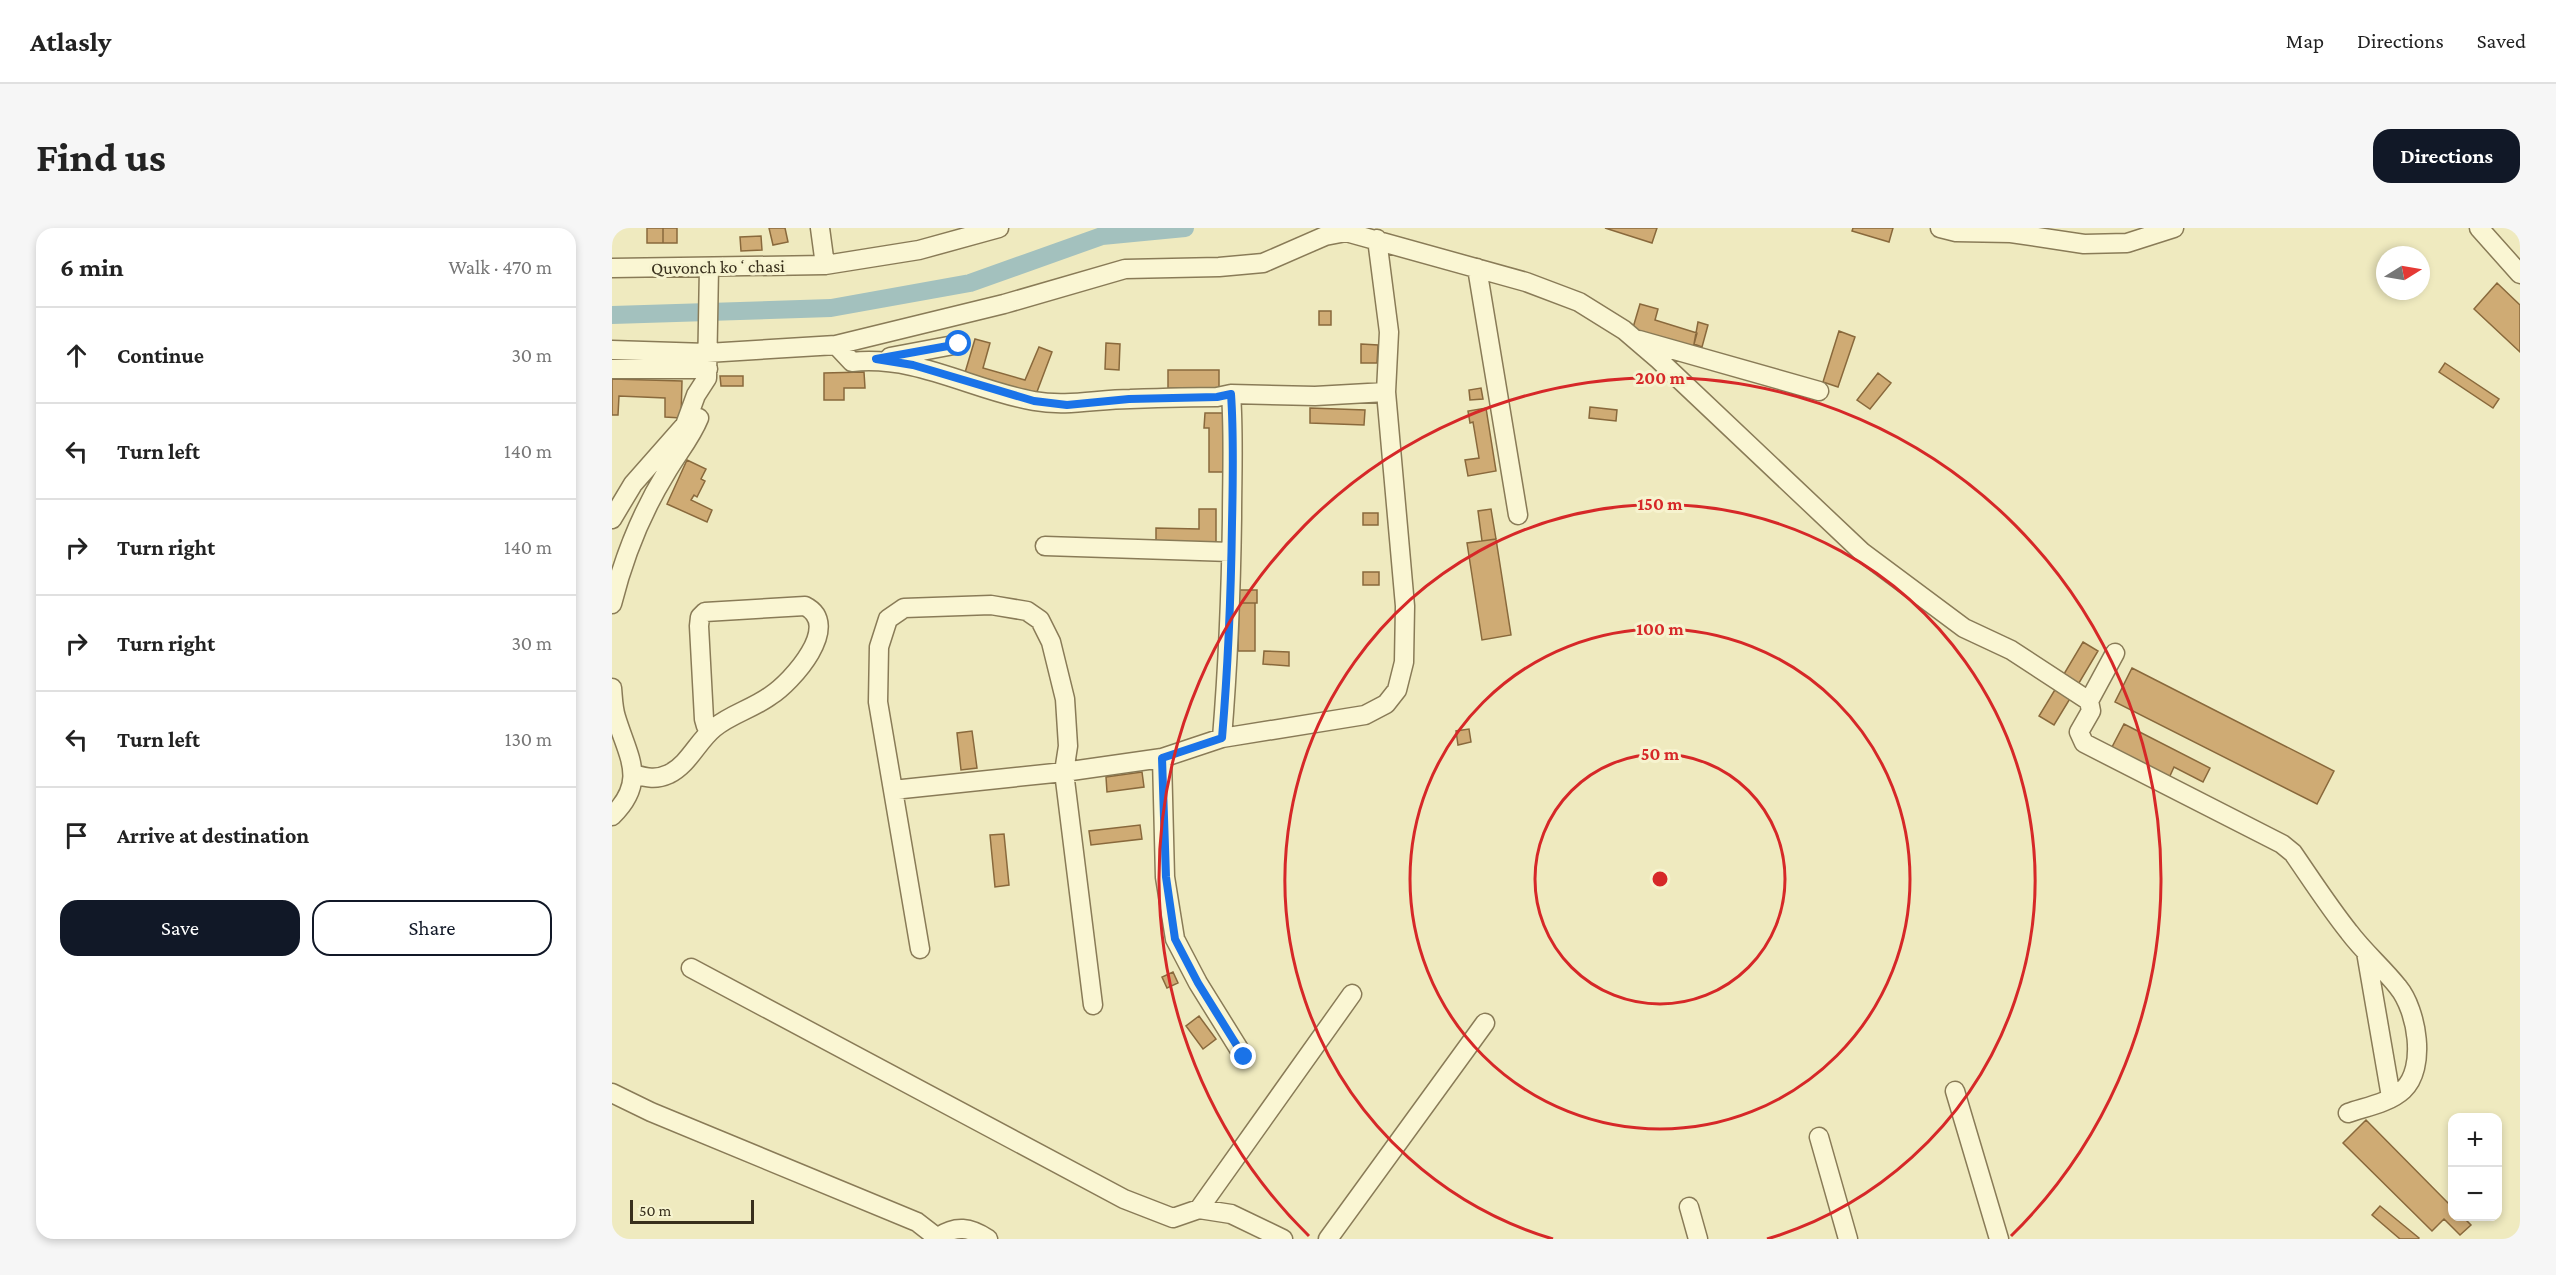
<!DOCTYPE html>
<meta charset="utf-8">
<style>
body{margin:0;font-family:"Crimson Pro",serif;background:#f6f6f6;color:#222}
.controls{position:absolute;right:18px;bottom:18px;display:grid;overflow:hidden;border-radius:12px;box-shadow:0 3px 9px #0003}
.controls button{width:54px;height:54px;display:grid;place-items:center;padding:0;border:0;border-bottom:2px solid #e0e0e0;background:#fff;color:#222;font:30px sans-serif}
.compass{position:absolute;left:1764px;top:18px;width:54px;height:54px;border-radius:50%;background:#fff;box-shadow:0 3px 9px #0003;rotate:79deg}
.scale{position:absolute;left:18px;bottom:15px;width:124px;box-sizing:border-box;padding-left:6px;border:3px solid #382f1c;border-top:0;font-size:16px;line-height:21px;white-space:nowrap;color:#382f1c;-webkit-text-stroke:4px #f6f3cf;paint-order:stroke}
.stop{position:absolute;width:18px;height:18px;margin:-14px;border:4px solid #1a73e8;border-radius:50%;background:#fff}
.stop.end{background:#1a73e8;border-color:#fff;box-shadow:0 2px 6px #0008}
.list{margin:0;padding:0;list-style:none}
h2{display:flex;justify-content:space-between;align-items:center;height:78px;margin:0;padding:0 24px;font-size:26px}
h2 small{font-size:20px;font-weight:400;color:#767676}
.list li{display:grid;grid-template-columns:39px 1fr auto;gap:18px;align-items:center;box-sizing:border-box;height:96px;padding:0 24px;border-top:2px solid #e0e0e0}
.list b{display:block;font-size:22px;white-space:nowrap}
.list em{font-size:20px;font-style:normal;color:#767676}
.actions{display:flex;gap:12px;padding:18px 24px}
.actions a{flex:1;padding:14px 0;border:2px solid #111827;border-radius:18px;text-align:center;font-size:21px;color:#111827}
.actions .main{background:#111827;color:#fff}
.icon{flex:none;width:33px;height:33px;fill:none;stroke:currentColor;stroke-width:2;stroke-linecap:round;stroke-linejoin:round}
.map{position:relative;flex:none;width:1908px;height:1011px;overflow:hidden;border-radius:18px}
header{display:flex;align-items:center;gap:36px;box-sizing:border-box;height:84px;padding:0 30px;background:#fff;border-bottom:2px solid #e0e0e0}
header strong{font-size:28px}
nav{display:flex;gap:33px;margin-inline-start:auto;font-size:21px}
.intro{display:flex;align-items:center;justify-content:space-between;box-sizing:border-box;height:144px;padding:0 36px}
h1{margin:0;font-size:42px}
.button{padding:15px 27px;border-radius:18px;background:#111827;color:#fff;font-size:21px;font-weight:700}
main{display:flex;gap:36px;padding:0 36px}
aside{flex:1;background:#fff;border-radius:18px;box-shadow:0 3px 9px #0003}
.map>svg:first-child{display:block}
</style>
<header>
<strong>Atlasly</strong>
<nav><a>Map</a><a>Directions</a><a>Saved</a></nav>
</header>
<div class="intro"><h1>Find us</h1><a class="button">Directions</a></div>
<main>
<aside>
<h2>6 min<small>Walk · 470 m</small></h2>
<ul class="list">
<li><svg class="icon" aria-label="ahead" viewBox="0 0 24 24"><path d="M12 20V5M6 11l6-6 6 6"/></svg><div><b>Continue</b></div><em>30 m</em></li>
<li><svg class="icon" aria-label="left" viewBox="0 0 24 24"><path d="M17 20v-9H6M10 6l-5 5 5 5"/></svg><div><b>Turn left</b></div><em>140 m</em></li>
<li><svg class="icon" aria-label="right" viewBox="0 0 24 24"><path d="M7 20v-9h11M14 6l5 5-5 5"/></svg><div><b>Turn right</b></div><em>140 m</em></li>
<li><svg class="icon" aria-label="right" viewBox="0 0 24 24"><path d="M7 20v-9h11M14 6l5 5-5 5"/></svg><div><b>Turn right</b></div><em>30 m</em></li>
<li><svg class="icon" aria-label="left" viewBox="0 0 24 24"><path d="M17 20v-9H6M10 6l-5 5 5 5"/></svg><div><b>Turn left</b></div><em>130 m</em></li>
<li><svg class="icon" aria-label="arrive" viewBox="0 0 24 24"><path d="M6 21V4h12l-3 4 3 4H6"/></svg><div><b>Arrive at destination</b></div></li>
</ul>
<div class="actions"><a class="main">Save</a><a>Share</a></div>
</aside>
<div class="map">
<svg width="1908" height="1011" viewBox="0 0 1908 1011">
<rect width="100%" height="100%" fill="#efeabf"/>
<g fill="none" stroke-linecap="round" stroke-linejoin="round">
<path stroke="#a3c1be" stroke-width="18" d="M0,87l219,-7 139,-25 132,-47 83,-8"/>
</g>
<path fill="#cfab74" stroke="#89693c" stroke-width="1.5" d="M35,0h16v15h-16z
M51,0h14v15h-14z
M157,0h16l3,14 -15,3z
M993,0h52l-5,15z
M1241,0h40l-4,14 -37,-11z
M149,8l1,14 -21,1 -1,-14z
M1885,55l23,22v47l-46,-43z
M1028,76l18,5 -3,11 42,13 -4,15 -61,-17z
M707,83h12v14h-12z
M1086,94l10,3 -6,22 -8,-3z
M1227,103l16,6 -17,50 -15,-5z
M363,111l15,4 -7,25 42,12 14,-33 13,5 -17,45 -71,-21z
M494,115l14,1 -1,26 -14,-1z
M749,116l17,1 -1,18h-16z
M1833,135l54,36 -6,9 -54,-36z
M556,142h51v19l-51,-1z
M252,144l1,16h-21v12h-20v-27z
M1266,145l13,10 -21,26 -13,-9z
M108,148h23v10h-22z
M0,151l70,2 -1,37 -16,-1v-19l-46,-2 -1,19h-6z
M869,160l2,11 -13,1 -1,-10z
M978,179l27,3 -1,11 -27,-3z
M698,180l55,2 -1,15 -54,-2z
M874,180l10,63 -28,5 -3,-16 14,-2 -6,-36 -3,1 -2,-12z
M593,185h19v59h-15v-44h-5z
M75,232l19,9 -5,10 4,2 -8,16 -3,-2 -3,5 21,10 -5,12 -40,-18z
M587,281h17v38l-60,-1v-18l43,1z
M879,281l5,30 -14,2 -4,-30z
M751,285h15v12h-15z
M884,311l15,96 -29,5 -15,-97z
M751,344h16v13h-16z
M627,362h18v13h-18z
M627,375h16v48h-17z
M1471,414l15,9 -22,37 -15,-9z
M652,423l25,1v14l-26,-2z
M1520,440l202,103 -17,33 -202,-102z
M1444,460l15,9 -17,28 -15,-9z
M1512,496l86,44 -7,14 -29,-15 -5,11 -58,-29z
M857,501l2,13 -13,3 -2,-14z
M360,503l5,37 -16,2 -4,-37z
M530,544l2,15 -37,5 -1,-15z
M528,597l2,14 -51,6 -2,-14z
M392,606l5,51 -14,2 -5,-52z
M561,744l5,11 -11,5 -5,-11z
M587,788l17,23 -13,10 -17,-23z
M1754,892l86,87v9h10l9,9 -11,10 -16,-16 -12,12 -89,-88z
M1768,978l39,32 -1,1h-18l-28,-24z"/>
<g fill="none" stroke-linecap="round" stroke-linejoin="round">
<defs>
<path id="minor" d="M208,0l5,37
M1328,0l16,4 55,1 73,11 43,-1 47,-15
M1867,0l41,46
M0,40l213,-3 94,-15 80,-22
M865,40l41,247
M1027,112l180,51
M224,117l16,17c65,-7 120,28 182,39 33,6 64,-2 96,-2 29,-1 58,-2 87,-2l14,-3
M0,122l95,3 129,-8 168,-41 121,-35 94,-2 44,-4 62,-27 21,-4 180,50 53,20 45,28 35,30 203,192 102,76 47,22 78,51 2,10 -12,21 5,11 198,101 11,9c18,26 36,54 56,79 15,20 34,36 49,55 19,23 29,81 5,103 -14,13 -38,17 -55,23
M278,129l69,-13
M0,141h96
M0,291l21,-35 52,-59 11,-30 11,-17 2,-111
M433,318l186,6
M0,376c11,-44 30,-92 54,-131 11,-19 25,-35 33,-55
M0,460c1,10 1,20 4,29 12,40 32,64 -4,99
M1477,473l26,-48
M610,510l143,-23 21,-11 11,-14 7,-28 1,-56 -19,-214
M22,546c13,4 22,6 35,0 20,-10 28,-32 45,-46 17,-14 38,-19 56,-32 22,-14 73,-71 35,-90l-100,6 -5,5 -1,9 5,93 2,7 5,4
M281,562l171,-18 98,-14
M308,721l-42,-247 1,-55 9,-28 16,-11 87,-3 36,6 13,9 11,22 14,57 3,47 -4,26 29,233
M1754,724l25,145
M79,740l433,231 49,19 26,-9 32,5 52,25
M632,829l-46,-74 -23,-44 -10,-62 -3,-119 60,-20c6,-73 9,-146 10,-220 0,-41 2,-83 -1,-124l84,2 71,-4 3,-60 -12,-93
M1343,863l44,148
M0,865l39,19 266,110 22,17
M1207,909l29,102
M1077,979l9,32
M587,981l153,-215
M326,1009c18,-12 32,-10 50,2
M716,1011l157,-216"/>
</defs>
<use href="#minor" stroke="#897b57" stroke-width="21"/>
<use href="#minor" stroke="#faf6d3" stroke-width="18"/>
</g>
<g fill="none" stroke-linecap="round" stroke-linejoin="round">
<path stroke="#1a73e8" stroke-width="8" d="M347,116l-83,15 37,6 121,36 33,4 62,-6 88,-2 14,-3c3,43 2,86 1,129 -1,72 -4,144 -10,215l-60,20 4,119 9,62 23,44 46,74"/>
</g>
<g fill="none" stroke="#d62828" stroke-width="3">
<circle cx="1048" cy="651" r="125"/>
<circle cx="1048" cy="651" r="250"/>
<path d="M941 1011A375 375 0 1 1 1155 1011"/>
<path d="M697 1008A501 501 0 1 1 1399 1008"/>
</g>
<g text-anchor="middle" stroke-width="6" stroke-linejoin="round" paint-order="stroke">
<g font-size="18" fill="#382f1c" stroke="#f6f3cf">
<text transform="translate(106 39) rotate(-1)" y="6">Quvonch koʻchasi</text>
</g>
</g>
<circle cx="1048" cy="651" r="9" fill="#d62828" stroke="#f6f3cf" stroke-width="3"/>
<g font-size="18" text-anchor="middle" font-weight="bold" fill="#d62828" stroke="#f6f3cf" stroke-width="6" stroke-linejoin="round" paint-order="stroke">
<text x="1048" y="156">200 m</text>
<text x="1048" y="282">150 m</text>
<text x="1048" y="407">100 m</text>
<text x="1048" y="532">50 m</text>
</g>
</svg>
<div class="controls">
<button>+</button>
<button>−</button>
</div>
<svg class="compass" viewBox="-18 -18 36 36"><path d="M0-13l5 13h-10z" fill="#e53935"/><path d="M0 13l5-13h-10z" fill="#767676"/></svg>
<div class="scale">50 m</div>
<div class="stop" style="left:347px;top:116px"></div>
<div class="stop end" style="left:632px;top:829px"></div>
</div>
</main>
